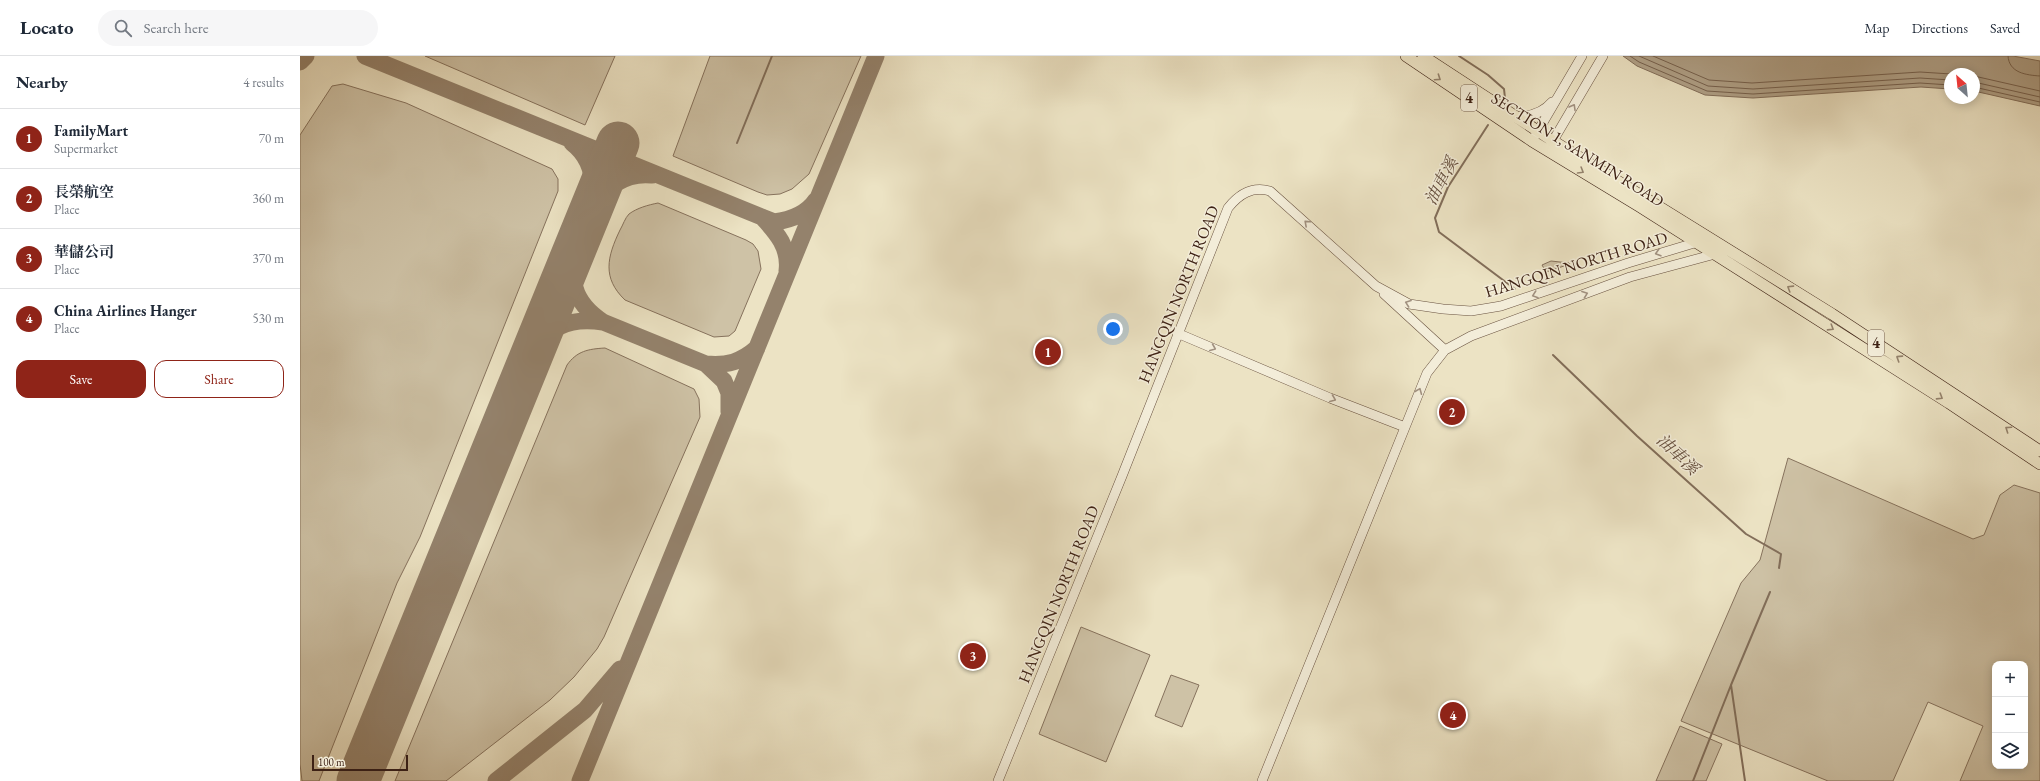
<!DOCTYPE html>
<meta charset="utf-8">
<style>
body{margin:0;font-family:"EB Garamond","Noto Serif TC",serif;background:#f6f6f7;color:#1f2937}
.controls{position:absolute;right:12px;bottom:12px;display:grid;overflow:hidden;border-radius:8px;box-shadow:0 2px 10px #0003}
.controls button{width:36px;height:36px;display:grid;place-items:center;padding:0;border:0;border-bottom:1px solid #e0e1e3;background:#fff;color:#1f2937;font:20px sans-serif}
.compass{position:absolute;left:1644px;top:12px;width:36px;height:36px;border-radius:50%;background:#fff;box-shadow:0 2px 10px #0003;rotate:333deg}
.scale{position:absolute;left:12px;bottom:10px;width:96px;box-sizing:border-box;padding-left:4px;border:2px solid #3d2114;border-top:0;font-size:11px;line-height:14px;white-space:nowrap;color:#3d2114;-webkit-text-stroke:3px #f3edd9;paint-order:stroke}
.you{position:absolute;left:813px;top:273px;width:14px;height:14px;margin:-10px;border:3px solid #fff;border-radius:50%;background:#1a73e8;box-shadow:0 0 0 6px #1a73e833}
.badge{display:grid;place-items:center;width:26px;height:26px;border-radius:50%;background:#8f2418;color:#fff;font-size:13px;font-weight:700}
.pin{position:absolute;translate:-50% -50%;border:2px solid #fff;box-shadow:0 1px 4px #0006}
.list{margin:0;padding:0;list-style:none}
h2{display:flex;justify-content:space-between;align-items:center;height:52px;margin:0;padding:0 16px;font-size:17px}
h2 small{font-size:13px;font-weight:400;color:#747a83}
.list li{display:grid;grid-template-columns:26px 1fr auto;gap:12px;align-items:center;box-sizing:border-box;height:60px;padding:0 16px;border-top:1px solid #e0e1e3}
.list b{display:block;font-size:15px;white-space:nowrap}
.list p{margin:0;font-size:13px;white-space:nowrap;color:#747a83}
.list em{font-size:13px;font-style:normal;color:#747a83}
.actions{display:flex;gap:8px;padding:12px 16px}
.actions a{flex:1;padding:9px 0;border:1px solid #8f2418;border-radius:12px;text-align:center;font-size:14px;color:#8f2418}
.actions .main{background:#8f2418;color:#fff}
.icon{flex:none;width:22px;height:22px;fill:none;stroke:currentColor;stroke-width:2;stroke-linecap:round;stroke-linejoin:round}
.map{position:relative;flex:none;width:1740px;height:725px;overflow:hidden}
header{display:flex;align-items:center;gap:24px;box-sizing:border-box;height:56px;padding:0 20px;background:#fff;border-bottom:1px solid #e0e1e3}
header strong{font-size:19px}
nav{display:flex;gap:22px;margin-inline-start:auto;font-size:14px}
.search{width:280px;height:36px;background:#f6f6f7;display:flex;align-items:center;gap:10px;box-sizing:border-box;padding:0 14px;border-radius:22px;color:#747a83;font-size:15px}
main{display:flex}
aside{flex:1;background:#fff}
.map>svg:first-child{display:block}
</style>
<header>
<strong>Locato</strong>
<div class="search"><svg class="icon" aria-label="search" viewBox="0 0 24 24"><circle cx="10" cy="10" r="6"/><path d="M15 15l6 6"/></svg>Search here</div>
<nav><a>Map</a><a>Directions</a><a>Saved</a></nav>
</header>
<main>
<aside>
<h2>Nearby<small>4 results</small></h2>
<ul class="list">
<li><span class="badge">1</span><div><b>FamilyMart</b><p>Supermarket</p></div><em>70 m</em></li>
<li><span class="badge">2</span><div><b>長榮航空</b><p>Place</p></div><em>360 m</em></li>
<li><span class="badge">3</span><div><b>華儲公司</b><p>Place</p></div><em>370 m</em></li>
<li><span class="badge">4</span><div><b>China Airlines Hanger</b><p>Place</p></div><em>530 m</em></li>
</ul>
<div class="actions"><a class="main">Save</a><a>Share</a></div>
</aside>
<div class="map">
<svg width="1740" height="725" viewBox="0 0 1740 725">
<rect width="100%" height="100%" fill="#ece3c4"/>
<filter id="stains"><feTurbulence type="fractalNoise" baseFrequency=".005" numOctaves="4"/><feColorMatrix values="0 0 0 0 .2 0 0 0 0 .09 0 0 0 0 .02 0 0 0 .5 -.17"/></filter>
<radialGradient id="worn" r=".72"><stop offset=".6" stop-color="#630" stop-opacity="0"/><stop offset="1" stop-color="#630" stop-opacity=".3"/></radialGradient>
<path fill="#cec2a6" stroke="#86725d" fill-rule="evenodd" d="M125,0h190l-30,69z
M410,0h151l-52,118 -17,15 -12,5 -13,1 -9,-3 -85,-36z
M43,28l63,19 146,66 6,10v12l-138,346 -23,46 -78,198h-17l-2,-17v-629l32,-49z
M358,147l88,37 7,4 5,7 3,18 -26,62 -6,5 -15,1 -89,-37c-23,-22 -18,-43 -5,-70 3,-5 5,-12 9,-16 8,-6 19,-9 29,-11z
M1251,205l18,2 1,1 -24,8 -4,-7z
M305,292l89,41 5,10 1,18 -96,220 -7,12 -23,28 -24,23 -104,81h-51l172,-416c10,-14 21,-16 38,-17z
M1488,402l185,81 11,-4 16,-40 14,-10 26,8v288h-80l23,-55 -55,-24 -35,79h-65l-147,-60 60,-138 19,-23zM1695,608h30v102h-30z
M781,571l69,28 -44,107 -67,-28z
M871,619l28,10 -17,42 -27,-11z
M1380,670l42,18 -16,37h-50z"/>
<path fill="#b0a188" stroke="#826e5a" d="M1323,0h390l27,5v45l-66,-15v-17h-24v15l-29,-2 -168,11 -48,-3 -68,-29z"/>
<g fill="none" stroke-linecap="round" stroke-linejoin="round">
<path stroke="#76614e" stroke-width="1" d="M1330,0l9,6 68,29 46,3 167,-11 30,2
M1339,0l69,30 45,3 167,-11 30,2
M1353,0l56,24 43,3 168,-11 31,2
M1708,0c1,17 18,19 32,20
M1674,20l66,15
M1674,26l66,15
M1674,31l66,15"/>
<path stroke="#826e5a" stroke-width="2" d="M1159,0l29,19 16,14 1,9
M1188,69l-40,62 -13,31 4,14 76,57
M437,87l35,-87
M1253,299l84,81 109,98 35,20 -2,14
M1393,725l38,-96
M1445,725l-14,-96 39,-93"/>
<path stroke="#94826c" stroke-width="17" d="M65,0l409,166c16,-2 32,-7 42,-22
M0,6l6,-6
M272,87c21,16 24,39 19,64
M291,155c12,-23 34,-39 61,-36
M462,161c15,16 28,31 25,54
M277,187c-8,35 -6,58 26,79l103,42 18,17 5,12v19
M230,303c20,-32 35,-42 73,-37
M406,308c21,2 35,-2 51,-16
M196,725l89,-71 35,-41
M280,725l296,-725"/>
<path stroke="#94826c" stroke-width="43" d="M58,725l260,-638"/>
<defs>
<path id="minor" d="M1214,60c15,1 28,-2 38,-14
M1235,80l47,-80
M1250,90l53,-90
M1084,238l61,56
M877,277l153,65 75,29
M698,725l124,-305 106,-268c11,-14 24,-22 42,-17l106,95 33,18 34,5 28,2 30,-5 127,-43 73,-22
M962,725l165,-408 18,-23 26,-14 159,-59 89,-24"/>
<path id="major" d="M1106,0l126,85 107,65 310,197 91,61
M1123,0l130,85 279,173 208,137"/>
</defs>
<use href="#minor" stroke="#695240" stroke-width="10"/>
<use href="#major" stroke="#3d2114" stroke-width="12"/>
<use href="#minor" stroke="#f3edd9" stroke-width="9"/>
<use href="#major" stroke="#ece3c4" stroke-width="11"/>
</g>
<defs><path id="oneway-chevron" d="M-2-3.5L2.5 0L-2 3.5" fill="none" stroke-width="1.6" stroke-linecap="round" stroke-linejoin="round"/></defs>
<g stroke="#94826c">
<use href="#oneway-chevron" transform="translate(1138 22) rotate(34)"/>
<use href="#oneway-chevron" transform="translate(1281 115) rotate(31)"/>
<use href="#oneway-chevron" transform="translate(1490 232) rotate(-148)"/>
<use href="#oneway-chevron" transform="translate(1531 272) rotate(32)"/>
<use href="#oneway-chevron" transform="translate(1599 302) rotate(-147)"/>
<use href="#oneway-chevron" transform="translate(1640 341) rotate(32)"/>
<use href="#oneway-chevron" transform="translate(1708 373) rotate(-146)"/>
</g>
<g stroke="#a19180">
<use href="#oneway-chevron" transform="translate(1273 51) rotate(-60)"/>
<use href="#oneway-chevron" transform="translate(1007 167) rotate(-138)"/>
<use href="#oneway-chevron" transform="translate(1358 197) rotate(164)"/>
<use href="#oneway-chevron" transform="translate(1285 238) rotate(-20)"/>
<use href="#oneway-chevron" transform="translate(1235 239) rotate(161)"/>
<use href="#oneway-chevron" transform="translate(1108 247) rotate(-160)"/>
<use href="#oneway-chevron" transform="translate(913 292) rotate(23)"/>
<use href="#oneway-chevron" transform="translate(1119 335) rotate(-68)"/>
<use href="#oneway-chevron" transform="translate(1033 343) rotate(22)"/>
</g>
<g text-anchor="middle" stroke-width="3" stroke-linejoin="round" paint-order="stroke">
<g fill="#f3edd9" stroke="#745e4f" stroke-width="1">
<rect x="1161" y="29" width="16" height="26" rx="3"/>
<rect x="1568" y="274" width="16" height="26" rx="3"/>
</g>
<g font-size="15" font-weight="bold" fill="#3d2114">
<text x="1169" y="47">4</text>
<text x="1576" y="292">4</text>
</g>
<g font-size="16" fill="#3d2114" stroke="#f3edd9">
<text transform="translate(1278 93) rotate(32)" y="6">SECTION 1, SANMIN ROAD</text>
<text transform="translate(1276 208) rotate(-17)" y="6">HANGQIN NORTH ROAD</text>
<text transform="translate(878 238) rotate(-68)" y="6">HANGQIN NORTH ROAD</text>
<text transform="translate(758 538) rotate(-68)" y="6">HANGQIN NORTH ROAD</text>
</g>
<g font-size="17" font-style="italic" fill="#654e3d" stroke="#f3edd9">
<text transform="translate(1141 125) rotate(-62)" y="6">油車溪</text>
<text transform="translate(1378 398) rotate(43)" y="6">油車溪</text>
</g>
</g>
<rect width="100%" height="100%" filter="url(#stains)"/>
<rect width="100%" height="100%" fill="url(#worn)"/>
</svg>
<div class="controls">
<button>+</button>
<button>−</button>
<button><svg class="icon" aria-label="layers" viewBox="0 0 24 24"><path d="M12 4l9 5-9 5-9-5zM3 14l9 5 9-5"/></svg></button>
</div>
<svg class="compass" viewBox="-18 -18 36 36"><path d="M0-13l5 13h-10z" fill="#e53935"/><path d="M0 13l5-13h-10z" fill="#747a83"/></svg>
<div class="scale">100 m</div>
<div class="you"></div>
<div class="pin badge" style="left:748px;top:296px">1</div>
<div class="pin badge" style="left:1152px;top:356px">2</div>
<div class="pin badge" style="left:673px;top:600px">3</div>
<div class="pin badge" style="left:1153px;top:659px">4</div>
</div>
</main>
